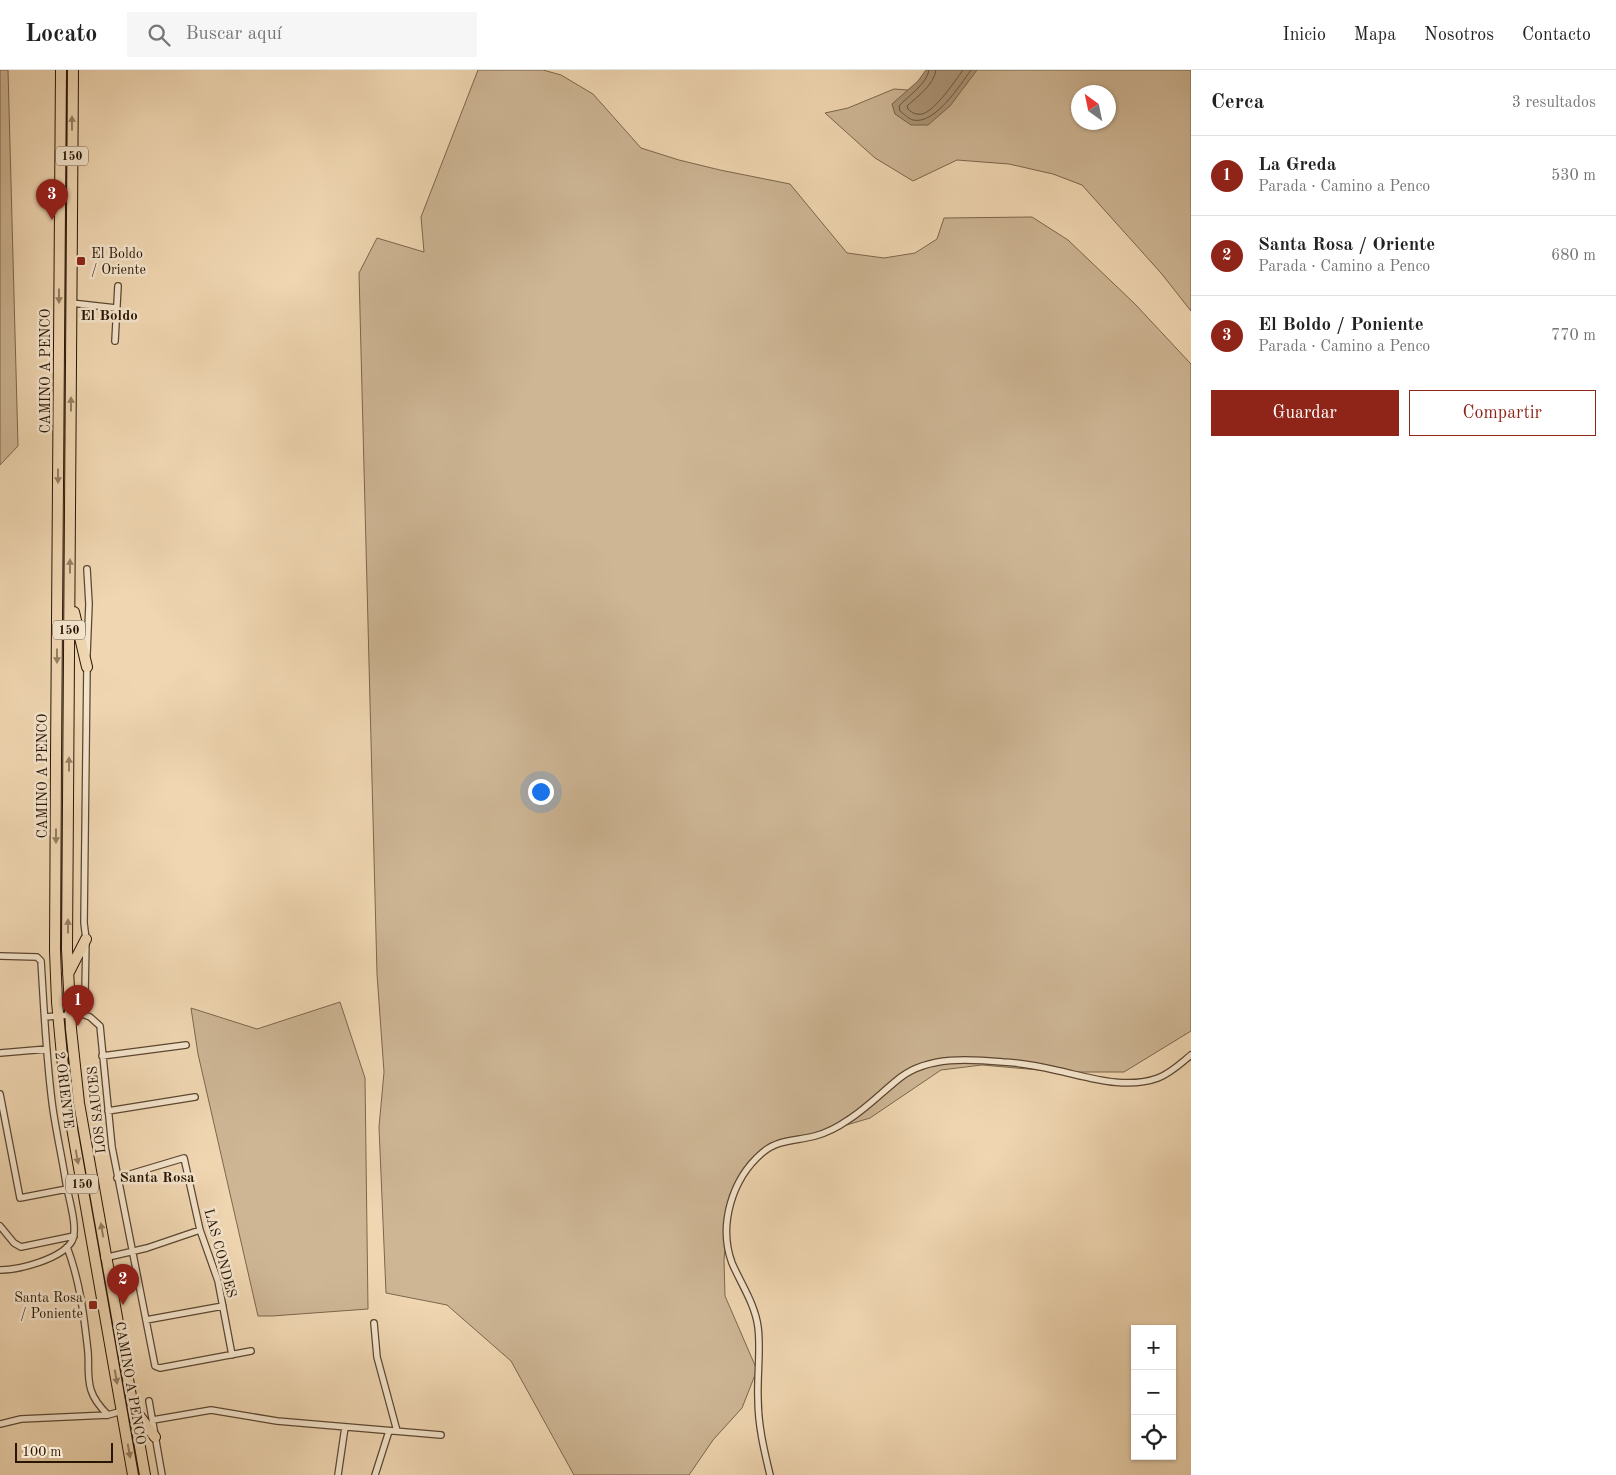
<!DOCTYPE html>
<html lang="es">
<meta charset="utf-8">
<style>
body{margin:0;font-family:"Old Standard TT",serif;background:#f6f6f6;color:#222}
.controls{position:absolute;right:15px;bottom:15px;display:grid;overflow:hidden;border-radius:0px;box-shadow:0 1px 4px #0004}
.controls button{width:45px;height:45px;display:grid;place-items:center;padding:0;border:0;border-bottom:1px solid #e0e0e0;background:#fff;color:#222;font:25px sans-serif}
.compass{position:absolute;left:1071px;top:15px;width:45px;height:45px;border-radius:50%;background:#fff;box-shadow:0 1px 4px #0004;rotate:327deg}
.scale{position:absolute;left:15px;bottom:12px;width:98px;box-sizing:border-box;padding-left:5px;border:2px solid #291605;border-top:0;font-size:14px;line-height:18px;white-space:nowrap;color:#291605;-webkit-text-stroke:4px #f5e5cd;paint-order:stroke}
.you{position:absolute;left:540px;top:721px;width:18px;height:18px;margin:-12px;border:4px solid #fff;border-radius:50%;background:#1a73e8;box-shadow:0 0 0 8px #1a73e833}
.badge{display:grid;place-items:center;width:32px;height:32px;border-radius:50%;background:#8f2418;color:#fff;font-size:16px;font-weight:700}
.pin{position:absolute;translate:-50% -41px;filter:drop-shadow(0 1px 2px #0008)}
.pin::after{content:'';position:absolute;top:26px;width:18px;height:15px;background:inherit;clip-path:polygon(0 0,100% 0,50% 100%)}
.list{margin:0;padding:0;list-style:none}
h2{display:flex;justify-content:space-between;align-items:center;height:65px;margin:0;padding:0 20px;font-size:21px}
h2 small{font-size:16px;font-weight:400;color:#767676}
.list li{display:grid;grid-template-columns:32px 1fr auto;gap:15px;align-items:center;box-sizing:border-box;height:80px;padding:0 20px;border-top:1px solid #e0e0e0}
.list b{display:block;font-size:19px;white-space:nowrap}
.list p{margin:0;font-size:16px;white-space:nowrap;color:#767676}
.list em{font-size:16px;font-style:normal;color:#767676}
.actions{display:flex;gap:10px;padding:15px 20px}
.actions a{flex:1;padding:11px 0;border:1px solid #8f2418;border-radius:0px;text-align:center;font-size:18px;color:#8f2418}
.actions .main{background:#8f2418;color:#fff}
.icon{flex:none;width:28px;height:28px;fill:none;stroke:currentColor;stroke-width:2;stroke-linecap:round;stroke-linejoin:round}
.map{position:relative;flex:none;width:1191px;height:1405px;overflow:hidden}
header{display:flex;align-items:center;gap:30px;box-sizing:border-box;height:70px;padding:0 25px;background:#fff;border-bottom:1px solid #e0e0e0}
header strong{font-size:24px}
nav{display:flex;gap:28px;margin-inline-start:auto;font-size:18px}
.search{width:350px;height:45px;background:#f6f6f6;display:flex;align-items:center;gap:12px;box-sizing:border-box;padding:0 18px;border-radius:0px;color:#767676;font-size:19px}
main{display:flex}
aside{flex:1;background:#fff}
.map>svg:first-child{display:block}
</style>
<header>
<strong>Locato</strong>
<div class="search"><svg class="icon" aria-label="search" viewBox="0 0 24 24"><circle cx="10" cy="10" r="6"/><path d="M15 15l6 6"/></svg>Buscar aquí</div>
<nav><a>Inicio</a><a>Mapa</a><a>Nosotros</a><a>Contacto</a></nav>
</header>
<main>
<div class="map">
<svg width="1191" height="1405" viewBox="0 0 1191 1405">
<rect width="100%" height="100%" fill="#f0d7b2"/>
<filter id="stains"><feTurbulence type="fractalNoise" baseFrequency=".004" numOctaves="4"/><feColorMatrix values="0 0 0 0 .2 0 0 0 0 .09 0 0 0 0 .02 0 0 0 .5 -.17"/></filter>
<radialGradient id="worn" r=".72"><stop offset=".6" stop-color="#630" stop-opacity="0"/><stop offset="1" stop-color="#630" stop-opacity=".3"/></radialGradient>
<path fill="#ceb695" stroke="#7c664d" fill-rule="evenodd" d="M0,0h8l10,376 -18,19z
M478,0h65l18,5 32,19 48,54 38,12 41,10 70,14 57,69 37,5 31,-5 22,-14 7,-21 88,-1 36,23 67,64 56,60v667l-67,41h-62l-80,-7 -41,5 -71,48 -100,30 -16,13 -20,35 -7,27 -3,37 1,36 32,74 -15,38 -29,32 -24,35h-115l-63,-114 -64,-56 -61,-12 -7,-166 5,-55 -7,-98 -18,-701 18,-35 47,14 -3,-35z
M959,0h232v241l-30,-38 -79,-88 -29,-11 -44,-10 -52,-4 -44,21 -38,-23 -50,-45 23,-5 46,-19 28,2zM1078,22h30v30h-30z
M340,932l25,76 3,231 -96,7h-14l-60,-262 -7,-46 66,21z"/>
<path fill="#ac9577" stroke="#786249" d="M926,0h51l-27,36 -22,19h-17l-16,-11 -3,-10 26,-23z"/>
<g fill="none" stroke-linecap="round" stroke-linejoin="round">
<path stroke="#6a563e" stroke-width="1" d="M929,0c-2,14 -21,26 -30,36l1,5c4,3 9,8 13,9 22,5 47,-35 58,-50
M936,0c-2,15 -19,27 -29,36l1,3c4,4 8,6 14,5 13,-3 33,-33 41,-44"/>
<defs>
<path id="street" d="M71,233l45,5
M115,271l3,-55
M87,499l2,35 -2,50
M0,886l37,1 4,4c3,47 5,94 11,141 3,25 9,50 13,75 2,17 14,50 7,64 -10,18 -53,29 -72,29
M85,923l1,-54 -2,-16 3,-257
M45,947l37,-3 8,3 10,9 12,121 43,219 5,2 91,-17
M0,983l47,-4
M102,986l84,-11
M0,1024l20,104 47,-9
M108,1041l87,-14
M117,1108l67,-20 16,72 18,51 14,74
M0,1156l14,17 7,4 53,-11
M67,1177c13,34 17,69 21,105 1,13 -1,26 3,38 3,10 10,18 17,25
M104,1188l43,-10 53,-18
M146,1250l77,-14
M374,1253l3,34 20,74
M149,1331l13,74
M153,1350l58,-10 66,11 164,14
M0,1354l21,-5 87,-4 14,-4
M338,1405l7,-48
M375,1405l14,-44
M770,1405c-6,-25 -12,-50 -12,-76 -1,-24 3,-49 0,-72 -3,-23 -17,-43 -26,-64 -14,-38 0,-84 30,-110 16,-14 34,-12 53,-17 11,-3 23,-9 33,-16 19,-12 35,-29 53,-43 28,-21 69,-18 102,-15 17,1 35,4 52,8 33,7 70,20 103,8 13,-5 22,-14 33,-23"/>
<path id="highway" d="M61,0l-5,689 -1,192 2,51 8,86 68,387
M73,0l-6,879 4,80 8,74 66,372
M74,542l13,55
M68,904l18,-35
M135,1340l20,27"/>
</defs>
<use href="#street" stroke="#5b4630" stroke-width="8"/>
<use href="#highway" stroke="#291605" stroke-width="12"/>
<use href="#street" stroke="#f5e5cd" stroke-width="5.5"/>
<use href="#highway" stroke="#f0d7b2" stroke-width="10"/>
</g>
<defs><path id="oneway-solid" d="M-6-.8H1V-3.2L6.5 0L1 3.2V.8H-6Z" transform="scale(1.25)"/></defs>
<g fill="#968064">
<use href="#oneway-solid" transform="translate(72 53) rotate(-90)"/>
<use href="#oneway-solid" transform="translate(59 226) rotate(90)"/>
<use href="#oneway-solid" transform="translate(71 334) rotate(-90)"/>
<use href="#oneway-solid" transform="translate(58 406) rotate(90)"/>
<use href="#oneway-solid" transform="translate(70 496) rotate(-90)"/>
<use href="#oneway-solid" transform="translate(57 586) rotate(90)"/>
<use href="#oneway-solid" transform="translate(69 694) rotate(-90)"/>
<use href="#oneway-solid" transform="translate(56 766) rotate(90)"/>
<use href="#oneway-solid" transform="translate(68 856) rotate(-90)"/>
<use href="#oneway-solid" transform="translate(77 1087) rotate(80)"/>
<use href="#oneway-solid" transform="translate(102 1160) rotate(-100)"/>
<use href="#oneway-solid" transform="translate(116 1307) rotate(80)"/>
<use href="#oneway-solid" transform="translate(129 1381) rotate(80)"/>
</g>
<g fill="#8f2418" stroke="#f5e5cd" stroke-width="2">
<rect x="76" y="186" width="10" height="10" rx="2.5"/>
<rect x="88" y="1230" width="10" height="10" rx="2.5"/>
</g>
<g text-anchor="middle" stroke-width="5" stroke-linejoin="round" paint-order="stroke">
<g fill="#f5e5cd" stroke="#665441" stroke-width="1">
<rect x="56" y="76.5" width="32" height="19" rx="4"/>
<rect x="53" y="550.5" width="32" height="19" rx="4"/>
<rect x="66" y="1104.5" width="32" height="19" rx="4"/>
</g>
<g font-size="12" font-weight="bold" fill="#291605">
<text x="72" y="90">150</text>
<text x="69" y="564">150</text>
<text x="82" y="1118">150</text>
</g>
<g font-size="14" fill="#291605" stroke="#f5e5cd" text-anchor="start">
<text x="91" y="188">El Boldo<tspan x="91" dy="16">/ Oriente</tspan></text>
<text x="83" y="1232" text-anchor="end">Santa Rosa<tspan x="83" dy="16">/ Poniente</tspan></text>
</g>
<g font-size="14" fill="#291605" stroke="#f5e5cd">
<text transform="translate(45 301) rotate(-90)" y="5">CAMINO A PENCO</text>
<text transform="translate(42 706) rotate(-90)" y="5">CAMINO A PENCO</text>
<text transform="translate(65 1020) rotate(83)" y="5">2 ORIENTE</text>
<text transform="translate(96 1040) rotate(-96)" y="5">LOS SAUCES</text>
<text transform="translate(221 1183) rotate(75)" y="5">LAS CONDES</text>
<text transform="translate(131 1313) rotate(80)" y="5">CAMINO A PENCO</text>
</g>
<g font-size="15" font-weight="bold" fill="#291605" stroke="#f5e5cd">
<text x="109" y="250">El Boldo</text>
<text x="157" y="1112">Santa Rosa</text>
</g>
</g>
<rect width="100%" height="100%" filter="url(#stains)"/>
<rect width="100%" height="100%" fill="url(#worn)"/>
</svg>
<div class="controls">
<button>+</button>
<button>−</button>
<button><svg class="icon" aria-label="locate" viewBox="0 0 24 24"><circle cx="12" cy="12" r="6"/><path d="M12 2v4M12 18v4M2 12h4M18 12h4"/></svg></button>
</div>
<svg class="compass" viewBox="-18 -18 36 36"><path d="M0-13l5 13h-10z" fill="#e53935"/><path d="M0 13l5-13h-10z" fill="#767676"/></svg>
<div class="scale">100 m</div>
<div class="you"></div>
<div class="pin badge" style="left:78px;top:956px">1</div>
<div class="pin badge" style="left:123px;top:1235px">2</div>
<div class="pin badge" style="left:52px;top:150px">3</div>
</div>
<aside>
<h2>Cerca<small>3 resultados</small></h2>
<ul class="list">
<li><span class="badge">1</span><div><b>La Greda</b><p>Parada · Camino a Penco</p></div><em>530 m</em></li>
<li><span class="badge">2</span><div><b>Santa Rosa / Oriente</b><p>Parada · Camino a Penco</p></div><em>680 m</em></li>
<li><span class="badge">3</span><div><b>El Boldo / Poniente</b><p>Parada · Camino a Penco</p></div><em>770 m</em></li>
</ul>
<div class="actions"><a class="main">Guardar</a><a>Compartir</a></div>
</aside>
</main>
